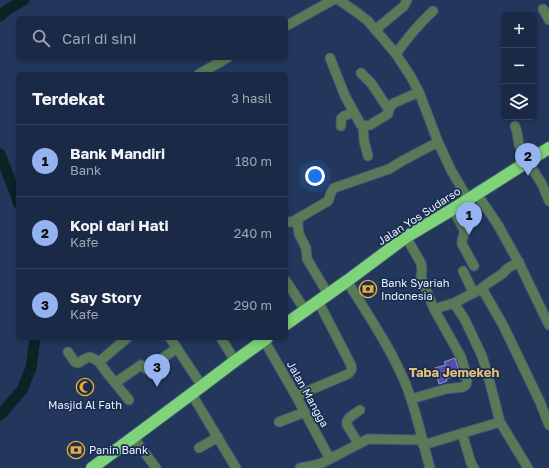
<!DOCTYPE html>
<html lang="id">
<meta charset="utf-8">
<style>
body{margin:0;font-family:"Golos Text",sans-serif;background:#273551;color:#f1f3f6}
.controls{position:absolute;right:12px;top:12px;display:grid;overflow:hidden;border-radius:6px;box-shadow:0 2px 6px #0003}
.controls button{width:36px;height:36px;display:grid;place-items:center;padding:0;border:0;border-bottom:1px solid #38455f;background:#1a2946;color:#f1f3f6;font:20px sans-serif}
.you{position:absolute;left:315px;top:176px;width:14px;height:14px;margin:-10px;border:3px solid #fff;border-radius:50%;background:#1a73e8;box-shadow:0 0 0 6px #1a73e833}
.badge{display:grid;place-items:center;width:26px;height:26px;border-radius:50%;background:#95b2f1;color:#111;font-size:13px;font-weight:700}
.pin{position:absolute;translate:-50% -33px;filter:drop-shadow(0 1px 2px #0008)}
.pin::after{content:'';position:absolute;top:21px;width:14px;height:12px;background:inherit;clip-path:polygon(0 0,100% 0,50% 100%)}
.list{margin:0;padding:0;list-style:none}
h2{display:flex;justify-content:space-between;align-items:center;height:52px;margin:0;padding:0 16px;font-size:17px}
h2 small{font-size:13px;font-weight:400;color:#9fa6b3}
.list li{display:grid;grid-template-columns:26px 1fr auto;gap:12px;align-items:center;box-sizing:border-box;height:72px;padding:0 16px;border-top:1px solid #38455f}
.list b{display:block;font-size:15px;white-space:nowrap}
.list p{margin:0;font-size:13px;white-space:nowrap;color:#9fa6b3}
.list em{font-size:13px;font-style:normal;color:#9fa6b3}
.icon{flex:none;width:22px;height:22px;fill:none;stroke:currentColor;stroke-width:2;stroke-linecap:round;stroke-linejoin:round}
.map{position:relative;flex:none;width:549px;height:468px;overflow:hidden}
.search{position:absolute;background:#1a2946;box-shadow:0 2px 6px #0003;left:16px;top:16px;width:272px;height:44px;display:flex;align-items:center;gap:10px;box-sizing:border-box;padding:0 14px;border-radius:6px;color:#9fa6b3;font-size:15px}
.panel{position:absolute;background:#1a2946;box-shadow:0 2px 6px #0003;left:16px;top:72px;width:272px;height:268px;border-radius:6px}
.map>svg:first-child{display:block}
</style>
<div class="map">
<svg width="549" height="468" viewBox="0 0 549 468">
<rect width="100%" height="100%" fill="#23375d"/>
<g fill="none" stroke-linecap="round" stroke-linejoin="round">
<path stroke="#0b2325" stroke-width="11" d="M0,16l8,-7 16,-9
M0,154l17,44 1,5
M0,415l22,-25 9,-22 4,-30"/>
</g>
<path fill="#554eaf" stroke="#999bcc" d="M455,358l5,16 1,5h-1l-2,-4 -12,4 1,2 -8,3 -4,-16 11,-3 -2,-3z"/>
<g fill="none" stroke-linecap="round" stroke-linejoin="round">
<defs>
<path id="minor" d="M339,0l20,14 9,7 28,33 15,23 8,15 19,50 13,28 17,29
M543,9l6,11
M286,26l47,-26
M375,30l29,-24 3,-6
M396,54c11,-16 23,-30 37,-43
M330,58l15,38 16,29 5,1 4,-1 18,-11 2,-7 4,-4 25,-11
M361,73l10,10 18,27
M199,74l28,-16
M341,126v-7l3,-3 10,-4
M363,126l1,15 4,15
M515,126l2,6 2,13 9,17 14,22 7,17
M477,194l21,31 22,40 29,60
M453,209l11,21c1,5 -3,9 -2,14l12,22
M298,218v8l1,8 7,14 1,11 21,35
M286,221l1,1h5l36,-21c2,-4 2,-9 6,-13l55,-19 13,-8 36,-19
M406,237l15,26 1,6 -1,8 13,32 27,48 5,16 1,8 -1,4 -3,2 -17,2 -35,10
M463,271l10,21
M286,281l19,29
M347,281c21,34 44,67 59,104 11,27 16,56 24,83
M481,289l6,-5 15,-10 6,-6 11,-6
M454,303l11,17 17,36 8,27 10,39 28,46
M434,309l20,-6 27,-14 3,3 19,33 37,77 9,23
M127,338l-28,24 8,11 22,27
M170,338l32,48
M221,338l14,23
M264,340l32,56 34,63
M68,352l7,10 3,1c11,-6 10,-9 21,-1
M115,383l26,-18 5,4 3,-1 28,-20
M191,393l45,75
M296,396l52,-22c4,-3 4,-5 3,-9l-33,-64
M279,422l26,-10
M462,433l9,30 3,5
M133,437l23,31
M358,443l-11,-18c-2,-7 8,-11 13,-15
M423,445l77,-23
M199,448l19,-11
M300,468l11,-2 11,-3 46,-24 54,1"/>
<path id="highway" d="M286,324l61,-43 59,-44 47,-28 96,-61
M92,468l110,-82 33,-25 32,-23"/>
</defs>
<use href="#minor" stroke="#435576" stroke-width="11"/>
<use href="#highway" stroke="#435576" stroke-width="14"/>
<use href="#minor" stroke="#597a56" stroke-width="9"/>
<use href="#highway" stroke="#7fd378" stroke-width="12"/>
</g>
<defs>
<symbol id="bank-ring" viewBox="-11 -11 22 22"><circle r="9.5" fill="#1a2d52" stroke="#e5ad35" stroke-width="1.5"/><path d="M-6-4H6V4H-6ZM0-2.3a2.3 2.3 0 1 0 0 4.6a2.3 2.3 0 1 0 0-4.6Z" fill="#e5ad35"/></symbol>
<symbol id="mosque-ring" viewBox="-11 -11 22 22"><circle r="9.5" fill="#1a2d52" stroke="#e5ad35" stroke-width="1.5"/><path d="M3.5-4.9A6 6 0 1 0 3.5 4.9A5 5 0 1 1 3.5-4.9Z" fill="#e5ad35"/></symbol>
</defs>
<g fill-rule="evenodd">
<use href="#bank-ring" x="358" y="279" width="20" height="20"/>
<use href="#mosque-ring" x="75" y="377" width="20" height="20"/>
<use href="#bank-ring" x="66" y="440" width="20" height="20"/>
</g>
<g text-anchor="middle" stroke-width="3.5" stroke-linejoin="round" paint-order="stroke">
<g font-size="11" fill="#edf2fc" stroke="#1a2d52">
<text transform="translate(419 216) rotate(-33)" y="4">Jalan Yos Sudarso</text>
<text transform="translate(308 394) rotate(61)" y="4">Jalan Mangga</text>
</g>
<g font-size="11" fill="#edf2fc" stroke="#1a2d52" text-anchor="start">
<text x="381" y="287">Bank Syariah<tspan x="381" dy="13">Indonesia</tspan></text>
<text x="85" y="409" text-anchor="middle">Masjid Al Fath</text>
<text x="89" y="454">Panin Bank</text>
</g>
<g font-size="13" font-weight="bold" fill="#e6c078" stroke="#1a2d52">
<text x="454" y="377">Taba Jemekeh</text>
</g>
</g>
</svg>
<div class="controls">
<button>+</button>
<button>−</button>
<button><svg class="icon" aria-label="layers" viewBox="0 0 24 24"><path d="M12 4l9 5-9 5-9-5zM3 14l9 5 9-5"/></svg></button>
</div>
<div class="you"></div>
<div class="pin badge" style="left:469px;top:235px">1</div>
<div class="pin badge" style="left:528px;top:176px">2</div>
<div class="pin badge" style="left:157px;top:387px">3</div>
<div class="search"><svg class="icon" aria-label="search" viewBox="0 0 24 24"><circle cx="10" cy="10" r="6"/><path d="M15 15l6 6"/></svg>Cari di sini</div>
<section class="panel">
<h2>Terdekat<small>3 hasil</small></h2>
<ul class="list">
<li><span class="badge">1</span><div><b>Bank Mandiri</b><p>Bank</p></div><em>180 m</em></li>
<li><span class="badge">2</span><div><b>Kopi dari Hati</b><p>Kafe</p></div><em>240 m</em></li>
<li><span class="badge">3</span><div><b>Say Story</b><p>Kafe</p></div><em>290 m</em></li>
</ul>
</section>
</div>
